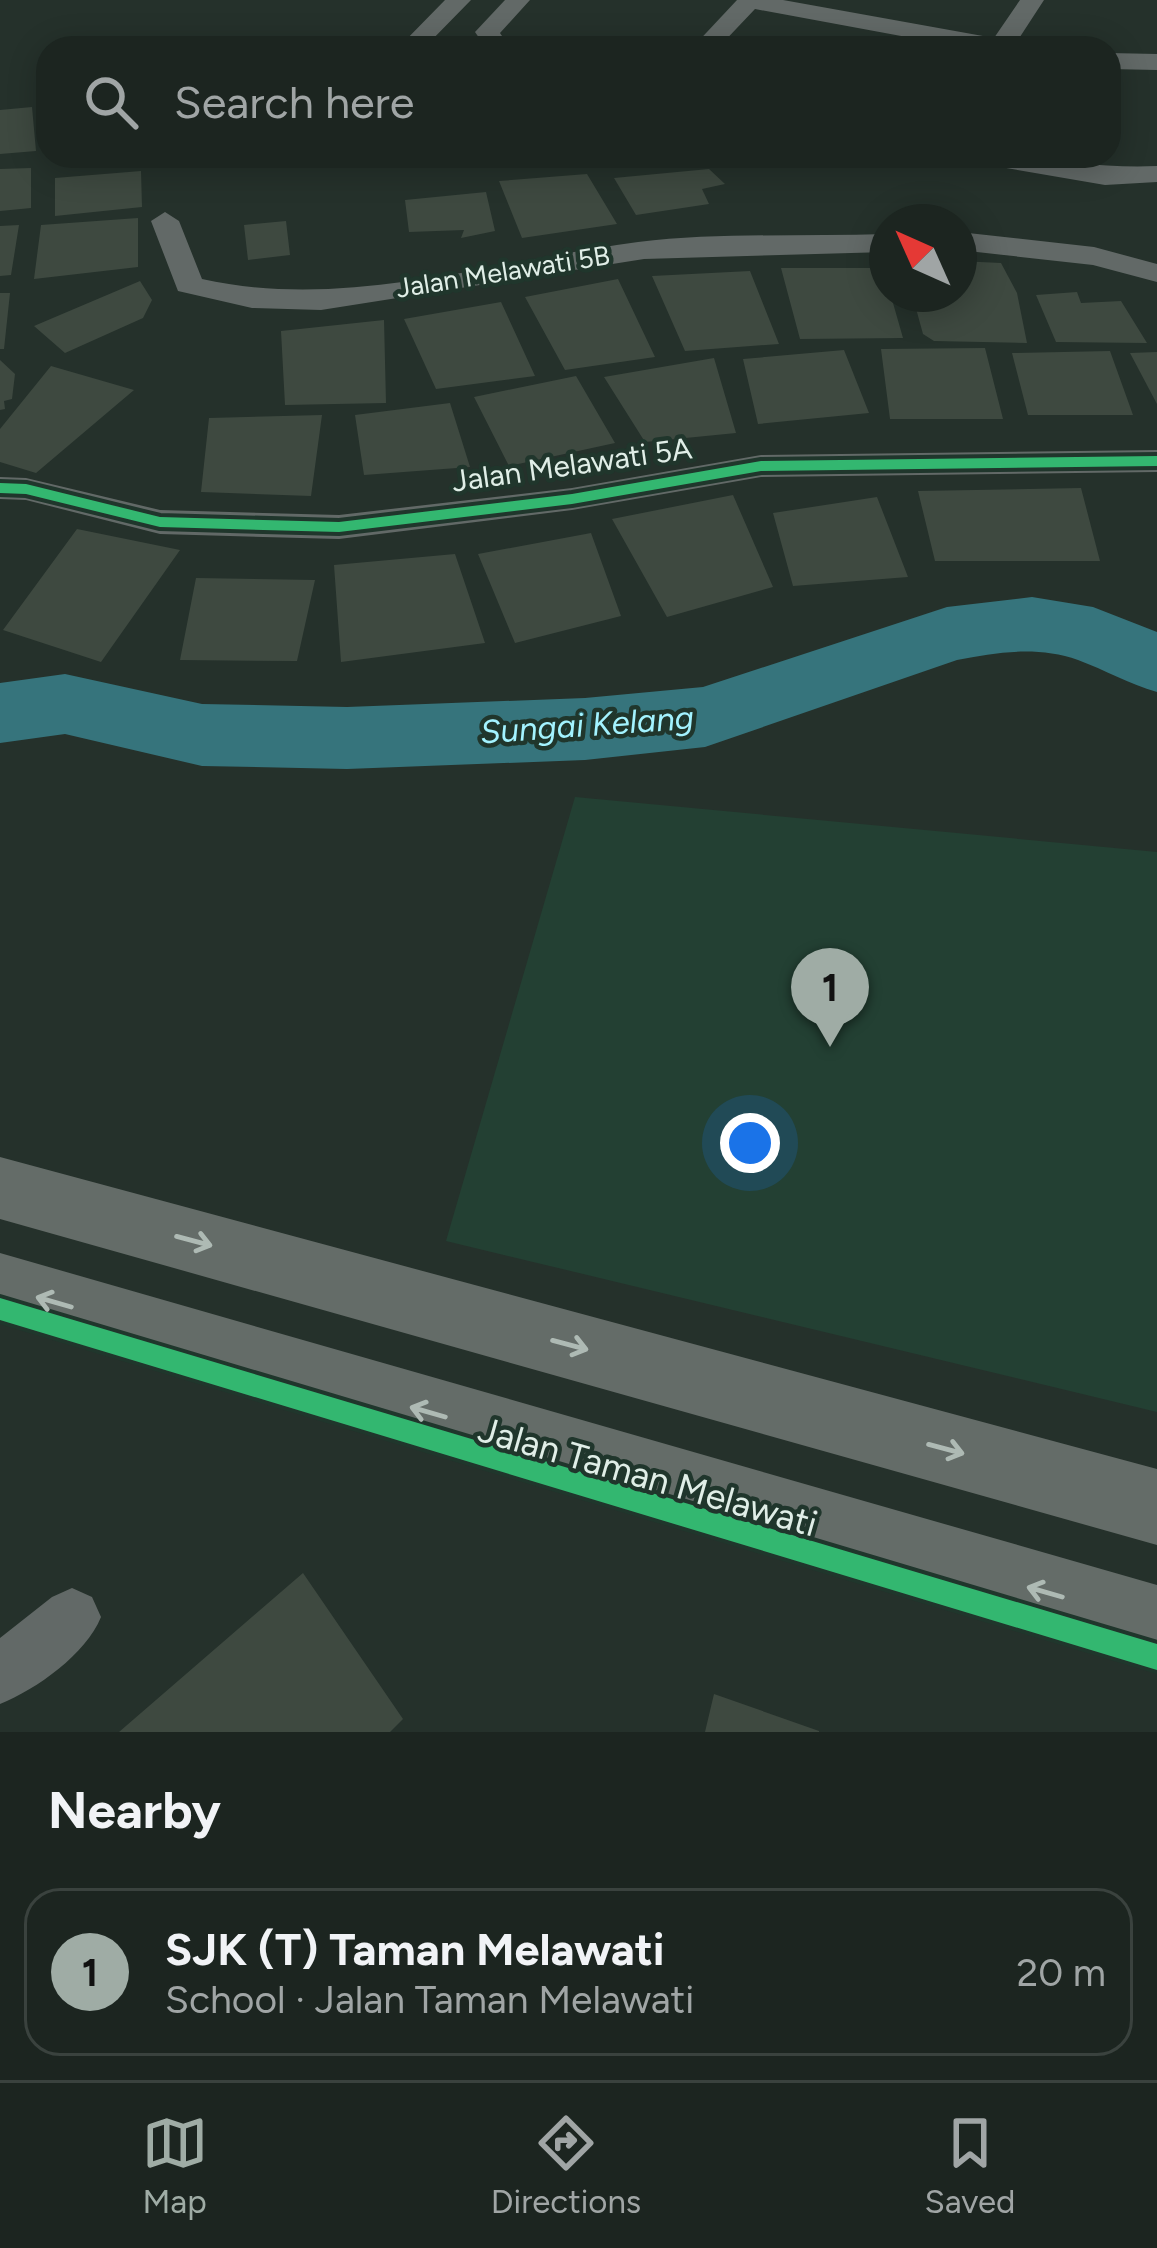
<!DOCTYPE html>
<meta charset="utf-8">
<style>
body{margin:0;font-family:Figtree,sans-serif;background:#252d29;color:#f1f3f6}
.compass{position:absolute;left:869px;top:204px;width:108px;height:108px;border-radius:50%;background:#1c2520;box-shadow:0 6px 30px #0003;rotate:315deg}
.you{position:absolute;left:750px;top:1143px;width:42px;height:42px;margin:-30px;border:9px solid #fff;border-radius:50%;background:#1a73e8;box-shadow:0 0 0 18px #1a73e833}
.badge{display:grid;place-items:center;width:78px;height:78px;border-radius:50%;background:#9faca5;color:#111;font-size:39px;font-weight:700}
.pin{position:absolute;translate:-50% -99px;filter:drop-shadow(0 3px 6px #0008)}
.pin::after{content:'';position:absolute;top:63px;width:42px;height:36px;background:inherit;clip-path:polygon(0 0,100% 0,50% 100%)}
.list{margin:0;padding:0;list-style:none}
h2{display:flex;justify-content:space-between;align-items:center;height:156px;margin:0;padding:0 48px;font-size:51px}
h2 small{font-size:39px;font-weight:400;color:#a0a5a5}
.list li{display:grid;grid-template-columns:78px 1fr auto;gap:36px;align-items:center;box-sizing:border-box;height:168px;margin:0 24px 24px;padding:0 24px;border:3px solid #3a423e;border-radius:36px}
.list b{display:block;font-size:45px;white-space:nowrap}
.list p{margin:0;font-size:39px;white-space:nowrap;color:#a0a5a5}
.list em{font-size:39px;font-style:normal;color:#a0a5a5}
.icon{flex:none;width:66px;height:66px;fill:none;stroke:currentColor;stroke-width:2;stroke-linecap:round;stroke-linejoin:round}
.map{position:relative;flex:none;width:1157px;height:1732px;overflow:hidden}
.search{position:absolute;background:#1c2520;box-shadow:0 6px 30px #0003;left:36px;right:36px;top:36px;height:132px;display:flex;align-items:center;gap:30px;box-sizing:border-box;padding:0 42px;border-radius:36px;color:#a0a5a5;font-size:45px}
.sheet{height:348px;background:#1c2520}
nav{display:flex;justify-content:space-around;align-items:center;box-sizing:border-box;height:168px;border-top:3px solid #3a423e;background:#1c2520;font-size:33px;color:#a0a5a5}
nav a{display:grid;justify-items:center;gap:6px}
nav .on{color:#9faca5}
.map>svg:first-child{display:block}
</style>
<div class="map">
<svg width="1157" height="1732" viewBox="0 0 1157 1732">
<rect width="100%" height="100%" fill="#25312b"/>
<path fill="#234033" d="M575,797l582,55v560l-711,-171z"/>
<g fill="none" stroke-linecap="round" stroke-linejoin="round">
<path fill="#36747c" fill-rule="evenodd" d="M1032,597l61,10 64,25v60c-28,-8 -52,-22 -79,-32 -40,-14 -81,-8 -121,0l-252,87 -120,13 -238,9 -145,-3 -137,-32 -65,9v-60l65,-9 137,30 145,3 238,-9 118,-11 244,-80z"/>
</g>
<path fill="#3e4940" d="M32,107l4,44 -36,3v-44z
M31,168v40l-31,3v-42z
M709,169l16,15 -23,5 7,15 -73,11 -22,-37z
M141,171l1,36 -87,9v-38z
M587,174l30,50 -95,14 -23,-57z
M486,192l9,39 -34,7 3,-8 -55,2 -4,-32z
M138,218v49l-104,12 7,-54z
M286,221l4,34 -42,5 -4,-35z
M19,225l-8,50 -11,1v-50z
M959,261l42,2 16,30 10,50 -93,-2 -11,-7 -11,-40h47z
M781,268h102l20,70 -103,1z
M750,271l29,73 -94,7 -33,-75z
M618,279l37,78 -90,13 -40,-73z
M140,281l12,19 -9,18 -78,35 -31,-27z
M1077,292l4,11 40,-2 26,42 -91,-1 -20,-47z
M0,293h10l-6,56h-4z
M501,302l34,74 -99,13 -32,-70z
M384,320l2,83 -101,2 -4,-74z
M985,348l18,71h-113l-9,-70z
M844,350l25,63 -111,11 -15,-65z
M1110,351l23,64h-105l-16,-62z
M1157,352v52l-27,-51z
M714,358l22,75 -91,9 -41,-65z
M0,360l15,14 -3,25 -8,2 1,8 -5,1z
M51,366l83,24 -98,83 -36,-11v-33z
M576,376l39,67 -106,23 -35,-69z
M450,403l20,64 -106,8 -9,-60z
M322,415l-11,81 -110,-4 8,-74z
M1081,488l19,73h-165l-17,-70z
M733,495l40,92 -106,30 -55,-98z
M877,497l31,80 -115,9 -20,-73z
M77,529l103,21 -79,112 -98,-32z
M591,533l30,83 -106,27 -37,-89z
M455,554l30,89 -144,19 -7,-97z
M196,578l119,2 -18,81 -117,-1z
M303,1573l100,146 -13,13h-271z
M714,1694l105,37v1h-114z"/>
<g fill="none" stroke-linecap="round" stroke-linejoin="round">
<path fill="#626967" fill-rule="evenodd" d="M445,0h26l-47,48h-26z
M505,0h25l-30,33 10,15h-24l-11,-16z
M737,0h46l211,38 26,-38h24l-28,43 3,5h-53l-211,-39 -37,39h-26z
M1109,53l48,1v16l-48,-1z
M969,156c64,0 125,13 188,10v16l-52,3 -122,-21z
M165,212l14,9 23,58c143,32 293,-18 436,-37 81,-10 167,-5 249,-8v18l-243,7 -323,51 -69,-2 -74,-17 -27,-70z
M959,232l135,15 63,17v18l-64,-17 -134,-15z
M1157,450v22l-396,5 -189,33 -233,29 -179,-5 -134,-34 -26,-1v-22l26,1 134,32 179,5 233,-27 189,-33z
M72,1588l20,9 9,20c-15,37 -64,72 -101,87v-66l52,-41z"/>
<path fill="#646c68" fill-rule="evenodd" d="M0,1157l1157,312v76l-1157,-326z
M0,1253l1157,332v78l-1157,-342z"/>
<defs>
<path id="cycleway" d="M1157,456v10l-396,5 -189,33 -233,28 -179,-5 -134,-33 -26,-1v-10l26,1 134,33 179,5 233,-28 189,-33z
M0,1298l1157,346v26l-1157,-350z"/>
</defs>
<use href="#cycleway" stroke="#20362c" stroke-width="8"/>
<use href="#cycleway" fill="#33b770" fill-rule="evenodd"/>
</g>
<defs><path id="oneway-shaft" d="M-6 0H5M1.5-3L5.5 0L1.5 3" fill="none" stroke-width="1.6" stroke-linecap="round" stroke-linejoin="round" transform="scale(3)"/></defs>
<g stroke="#aebab4">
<use href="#oneway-shaft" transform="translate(194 1241) rotate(15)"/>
<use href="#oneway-shaft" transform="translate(54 1302) rotate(-164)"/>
<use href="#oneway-shaft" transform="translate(570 1345) rotate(15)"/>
<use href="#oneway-shaft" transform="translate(428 1412) rotate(-164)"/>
<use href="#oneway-shaft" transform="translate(946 1449) rotate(15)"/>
<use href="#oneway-shaft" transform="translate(1045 1592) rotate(-164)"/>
</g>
<g text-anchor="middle" stroke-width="9" stroke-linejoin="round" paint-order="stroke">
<g font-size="27" fill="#e0eee7" stroke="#20362c">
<text transform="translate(503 272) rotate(-9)" y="9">Jalan Melawati 5B</text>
</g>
<g font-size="30" fill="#e0eee7" stroke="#20362c">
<text transform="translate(572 465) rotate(-8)" y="10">Jalan Melawati 5A</text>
</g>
<g font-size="33" font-style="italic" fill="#a3f3ff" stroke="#20362c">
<text transform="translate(587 724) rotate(-4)" y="12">Sungai Kelang</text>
</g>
<g font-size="36" fill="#e0eee7" stroke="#20362c">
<text transform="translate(648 1476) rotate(16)" y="13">Jalan Taman Melawati</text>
</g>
</g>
</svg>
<svg class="compass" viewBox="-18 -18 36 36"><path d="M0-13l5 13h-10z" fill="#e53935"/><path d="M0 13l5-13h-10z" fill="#a0a5a5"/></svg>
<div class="you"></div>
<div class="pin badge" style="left:830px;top:1047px">1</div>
<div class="search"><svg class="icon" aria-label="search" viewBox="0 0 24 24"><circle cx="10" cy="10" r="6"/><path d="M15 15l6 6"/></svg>Search here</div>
</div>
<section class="sheet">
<h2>Nearby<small></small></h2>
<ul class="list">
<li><span class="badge">1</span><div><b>SJK (T) Taman Melawati</b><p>School · Jalan Taman Melawati</p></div><em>20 m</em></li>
</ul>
</section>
<nav>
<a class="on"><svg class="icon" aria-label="map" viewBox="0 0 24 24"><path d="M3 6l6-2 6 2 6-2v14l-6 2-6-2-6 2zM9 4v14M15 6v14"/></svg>Map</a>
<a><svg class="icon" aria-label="directions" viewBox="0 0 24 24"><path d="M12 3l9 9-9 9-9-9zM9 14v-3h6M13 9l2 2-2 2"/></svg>Directions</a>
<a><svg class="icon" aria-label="saved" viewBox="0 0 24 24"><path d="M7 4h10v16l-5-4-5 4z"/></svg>Saved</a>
</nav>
